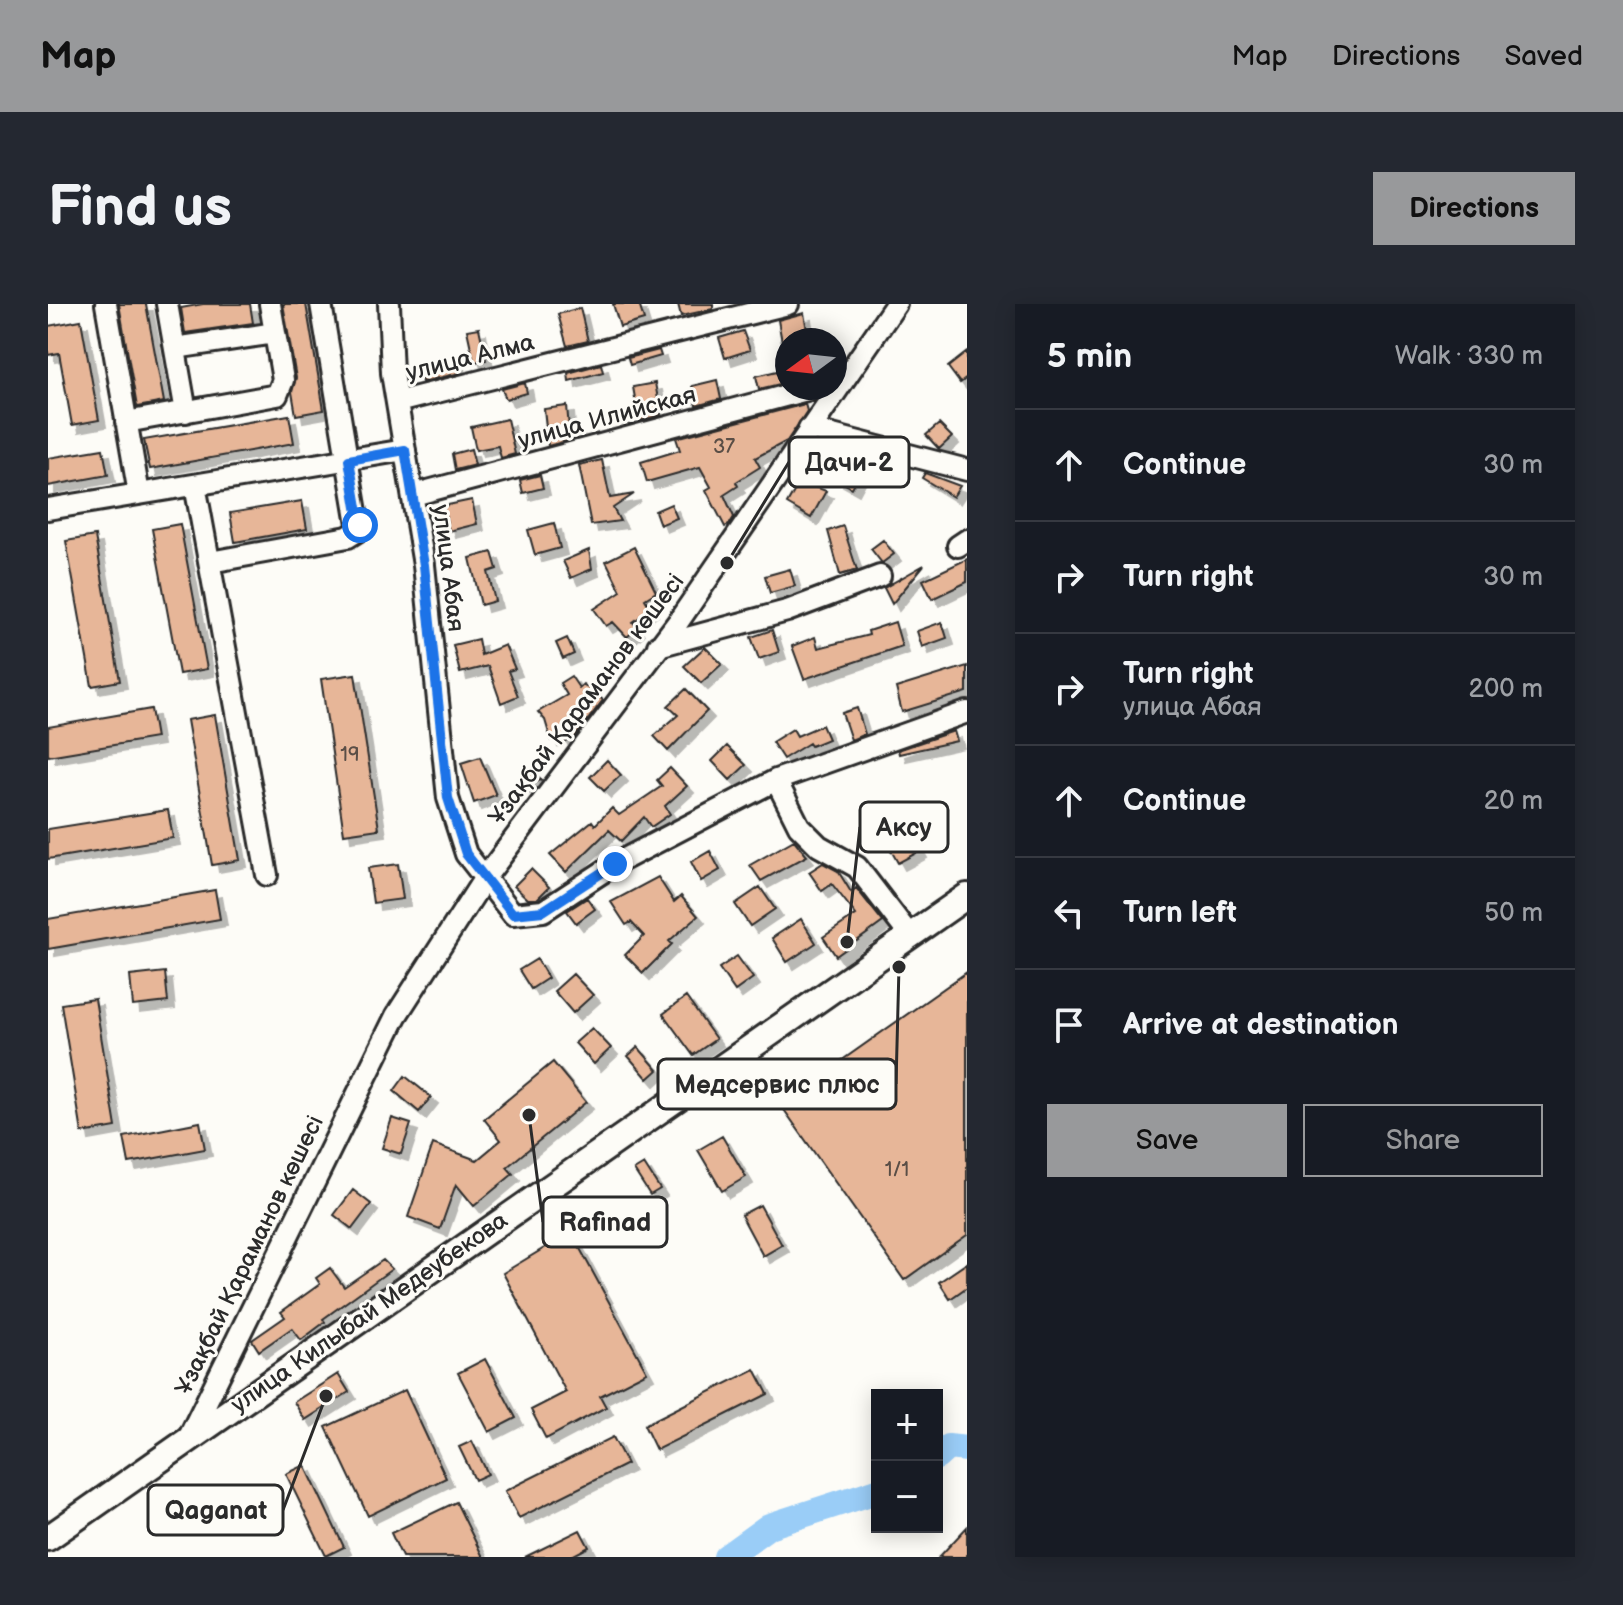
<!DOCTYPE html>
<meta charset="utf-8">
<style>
body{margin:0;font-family:"Balsamiq Sans",sans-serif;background:#242831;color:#f1f3f6}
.controls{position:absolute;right:24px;bottom:24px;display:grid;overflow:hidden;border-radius:0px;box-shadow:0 4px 20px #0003}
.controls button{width:72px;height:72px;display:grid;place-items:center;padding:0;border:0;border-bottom:2px solid #363941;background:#171b24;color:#f1f3f6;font:40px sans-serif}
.compass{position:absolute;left:727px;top:24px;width:72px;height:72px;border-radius:50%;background:#171b24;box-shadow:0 4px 20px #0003;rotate:255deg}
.stop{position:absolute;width:24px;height:24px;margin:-18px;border:6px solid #1a73e8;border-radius:50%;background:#fff}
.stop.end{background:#1a73e8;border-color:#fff;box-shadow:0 2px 8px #0008}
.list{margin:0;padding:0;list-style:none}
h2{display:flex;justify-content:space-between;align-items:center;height:104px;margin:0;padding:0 32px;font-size:34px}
h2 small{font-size:26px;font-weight:400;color:#9ea1a6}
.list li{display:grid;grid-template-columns:52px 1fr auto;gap:24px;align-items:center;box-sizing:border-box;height:112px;padding:0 32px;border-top:2px solid #363941}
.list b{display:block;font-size:30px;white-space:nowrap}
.list p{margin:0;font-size:26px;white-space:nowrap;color:#9ea1a6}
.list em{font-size:26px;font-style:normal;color:#9ea1a6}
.actions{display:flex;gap:16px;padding:24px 32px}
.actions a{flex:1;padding:18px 0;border:2px solid #98999b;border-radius:0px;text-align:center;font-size:28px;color:#98999b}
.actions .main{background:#98999b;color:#111}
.icon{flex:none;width:44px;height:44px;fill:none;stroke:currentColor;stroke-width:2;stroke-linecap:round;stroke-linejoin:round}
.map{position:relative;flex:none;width:919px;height:1253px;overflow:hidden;border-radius:0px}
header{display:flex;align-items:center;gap:48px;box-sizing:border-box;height:112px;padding:0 40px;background:#98999b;color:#111}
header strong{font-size:38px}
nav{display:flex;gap:44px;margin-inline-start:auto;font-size:28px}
.intro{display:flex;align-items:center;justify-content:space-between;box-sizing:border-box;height:192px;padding:0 48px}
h1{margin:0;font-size:56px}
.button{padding:20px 36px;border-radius:0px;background:#98999b;color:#111;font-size:28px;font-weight:700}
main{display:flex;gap:48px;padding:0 48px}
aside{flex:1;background:#171b24;border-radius:0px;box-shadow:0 4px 20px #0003}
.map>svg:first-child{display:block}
</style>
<header>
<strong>Map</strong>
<nav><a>Map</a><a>Directions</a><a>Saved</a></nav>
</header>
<div class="intro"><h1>Find us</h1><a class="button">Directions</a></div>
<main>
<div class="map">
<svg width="919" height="1253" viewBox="0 0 919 1253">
<defs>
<filter id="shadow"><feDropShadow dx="7" dy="7" stdDeviation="0" flood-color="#0004"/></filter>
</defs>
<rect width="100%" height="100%" fill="#fdfcf7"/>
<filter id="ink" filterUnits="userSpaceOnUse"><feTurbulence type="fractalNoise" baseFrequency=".0125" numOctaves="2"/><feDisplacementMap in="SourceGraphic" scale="16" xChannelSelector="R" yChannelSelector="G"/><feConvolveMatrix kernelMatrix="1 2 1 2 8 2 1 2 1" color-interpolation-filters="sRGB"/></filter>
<g filter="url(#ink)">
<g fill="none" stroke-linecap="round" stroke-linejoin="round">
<path stroke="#9acdf7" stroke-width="26" d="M889,1153l11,-10 19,2
M678,1253l43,-31 108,-35"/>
</g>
<path fill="#e7b698" stroke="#2b2b2b" stroke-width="2" filter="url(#shadow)" d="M71,0h27l18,98 -27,5z
M155,0h47l3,19 -68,10 -4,-25z
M235,0h23l18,106 -28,5 -4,-23 4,-14z
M565,0h26l5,16 -24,7z
M630,0h35v5l-32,7z
M532,4l8,33 -21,5 -9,-32z
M756,9l4,23 -26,6 -4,-22z
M33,16l18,100 -27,5 -13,-72 -11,2v-29z
M431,24l7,32 -12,2 -7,-32z
M695,27l7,19 -25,8 -6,-20z
M611,46l2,6 -31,9 -2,-7z
M919,48v26l-7,5 -12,-16z
M409,57l3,12 -38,9 -3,-11z
M553,60l2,8 -34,9 -1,-8z
M729,67l3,13 -21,5 -3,-13z
M669,76l4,19 -25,7 -4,-20z
M477,79l2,10 -21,6 -4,-10z
M607,79l6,32 -22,6 -6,-34z
M757,100l2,7 -20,30 -32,17 5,9 -24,15 2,4 -14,9 10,22 -5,8 -4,2 -19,-37 5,-3 -11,-20 -53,15 -6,-20 39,-12 -4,-12z
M519,102l3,34 -22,6 -4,-37z
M241,111l5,28 -144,26 -6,-29z
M459,115l8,35 -14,4 -3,-12 -22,4 -5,-23z
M891,120l13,13 -13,12 -13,-14z
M55,145l5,26 -60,11v-28z
M423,145l4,16 -20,5 -3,-16z
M554,156l8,38 24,-4 -21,14 7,13 -29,4 -12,-60z
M798,158l15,9 -9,17 -16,-9z
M877,169l35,13 -7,11 -31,-19z
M492,171l3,13 -20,5 -3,-13z
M752,177l26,10 -15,27 -24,-14z
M424,196l5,24 -28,7 -6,-25z
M254,197l5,28 -72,13 -5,-29z
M623,200l6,14 -17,7 -5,-14z
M506,219l6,25 -25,7 -7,-25z
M132,220l27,145 -28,5 -27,-145z
M795,222l14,44 -17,5 -12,-44z
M47,232l25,145 -28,5 -26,-145z
M835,236l11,14 -12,9 -11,-14z
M586,243l22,45 -11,7 6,10 -18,13 4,6 -10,9 -14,-15 -7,4 -12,-17 27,-18 -15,-30z
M541,246l3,19 -21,9 -8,-17z
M444,248l5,17 -9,3 7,29 -14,4 -11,-47z
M919,255v23l-35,17 -9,-19z
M876,261l-23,28 -9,11 -8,-16z
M742,265l5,17 -25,7 -5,-17z
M847,318l7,24 -98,33 -12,-33 23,-9 3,11 51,-13 -1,-4z
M894,318l5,16 -25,9 -5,-16z
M724,326l7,22 -20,7 -8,-22z
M519,334l7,16 -11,5 -7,-16z
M430,335l3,16 24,-10 10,24 -7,2 10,25 -17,7 -13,-37 -28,7 -7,-28z
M657,343l17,17 -21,19 -17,-17z
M919,362v26l-65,20 -6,-24z
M307,370l24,155 -35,5 -23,-155z
M523,372l8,12 4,-4 20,16 -29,38 -10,5 -5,-9 -8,6 -6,-20 -7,-8 29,-17 -7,-12z
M638,385l21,22 -39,40 -14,-15 24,-21 -10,-9z
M809,404l8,26 -14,6 -9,-27z
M103,405l5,29 -108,18v-29z
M167,411l25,145 -28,5 -25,-145z
M774,421l6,14 -17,7 -2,-3 -26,16 -11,-17 21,-13 4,7z
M906,427l3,10 -58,13 -1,-4z
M679,442l19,19 -16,15 -18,-19z
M432,453l16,38 -22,8 -13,-40z
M559,456l14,15 -17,16 -14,-14z
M622,464l17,18 -22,20 5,8 -19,13 -7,-10 -23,24 -12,-11 -43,42 -16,-17 42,-34 3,4 17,-17 7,7 43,-29 -5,-6z
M481,465l13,11 -29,10z
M120,506l5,28 -125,21v-30z
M857,520l15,27 -22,12 -15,-27z
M746,536l13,16 -46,25 -11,-16z
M662,547l10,19 -19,11 -10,-19z
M775,559l15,8 13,21 5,-4 27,34 -47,34 -13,-19 33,-22 -24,-31 -10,7 -13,-19z
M350,560l5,35 -30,4 -5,-35z
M483,565l18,18 -12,12h-9l-14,-13z
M610,573l16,25 7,-6 17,20 -29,25 3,3 -29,29 -18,-18 19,-19 -13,-14 -5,3 -15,-23z
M712,583l15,22 -25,17 -15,-22z
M167,586l5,29 -172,30v-30z
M539,594l8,11 -19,14 -9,-12z
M753,615l15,24 -29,19 -15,-24z
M689,652l16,22 -18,13 -16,-23z
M489,655l11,19 -17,11 -12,-19z
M117,668l3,30 -35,4 -3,-30z
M919,668v263l-63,45 -124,-176z
M525,670l20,21 -20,18 -19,-22z
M638,693l30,42 -23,16 -30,-41z
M47,695l21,128 -34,6 -21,-129z
M544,724l19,20 -17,16 -19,-21z
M590,743l20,23 -10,9 -20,-23z
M505,758l33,40 -79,65 6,7 -39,32 -18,-22 -16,45 -32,-12 25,-73 44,16 24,-20 -17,-21z
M357,772l26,21 -12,15 -25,-21z
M344,814l19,6 -10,30 -19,-6z
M152,818l5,27 -76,14 -5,-26z
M674,832l24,41 -24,14 -24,-41z
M596,860l16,25 -10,6 -16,-25z
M305,886l18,14 -19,25 -18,-14z
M712,901l22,40 -19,11 -22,-41z
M523,928l76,140 -47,24 6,11 -60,32 -15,-29 35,-18 -63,-119z
M335,956l9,9 -69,50 2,3 -24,18 -9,-12 -33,23 -7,-11 33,-23 -4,-5 39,-28 -4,-6 14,-10 14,19z
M919,959v24l-17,12 -11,-17z
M437,1055l31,59 -27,14 -31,-59z
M707,1065l13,25 -112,56 -12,-25z
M290,1070l11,18 -44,28 -11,-18z
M357,1086l41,88 -78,38 -42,-89z
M565,1133l14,27 -108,54 -14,-27z
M424,1137l16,33 -13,6 -16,-33z
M257,1161l39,82 -18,9 -40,-82z
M408,1198l27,55h-81l-11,-24z
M919,1223v30h-28z
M532,1226l9,17 -19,10h-45z"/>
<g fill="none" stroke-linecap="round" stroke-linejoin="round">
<defs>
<path id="minor" d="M58,0l33,190
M119,0l19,108
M341,0l3,69 32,192 24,233 18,56 47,60 30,-3 72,-47 161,-84 191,-68
M127,44l100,-15
M349,98l391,-98
M78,118l151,-27 6,-15 -13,-76
M761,125l158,41
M147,181l72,390
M365,191l401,-107
M0,205l357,-59
M910,242l9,-6
M162,258l138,-25 11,-7 -38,-226
M610,342l129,-35 93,-35
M728,476l23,46 20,20 38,21 53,69
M141,1133l207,-421 88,-137 194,-257 218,-318"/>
<path id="major" d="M0,1234l919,-642"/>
</defs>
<use href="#minor" stroke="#2b2b2b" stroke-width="26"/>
<use href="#major" stroke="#2b2b2b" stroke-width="30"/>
<use href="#minor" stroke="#fdfcf7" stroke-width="20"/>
<use href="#major" stroke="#fdfcf7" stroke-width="24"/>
</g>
</g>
<g fill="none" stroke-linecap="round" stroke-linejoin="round" filter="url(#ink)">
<path stroke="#1a73e8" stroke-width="10" d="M312,221l-11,-65 56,-10 19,115 24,233 18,56 47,60 30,-3 72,-47"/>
</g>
<g text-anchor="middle" stroke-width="6" stroke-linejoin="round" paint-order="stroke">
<g font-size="20" fill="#5a4e46">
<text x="676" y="149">37</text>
<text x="302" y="457">19</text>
<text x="849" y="872">1/1</text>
</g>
<g font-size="24" fill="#2b2b2b" stroke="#fdfcf7">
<text transform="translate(422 53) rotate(-14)" y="8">улица Алма</text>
<text transform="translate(559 113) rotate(-15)" y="8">улица Илийская</text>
<text transform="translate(401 264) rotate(83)" y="8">улица Абая</text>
<text transform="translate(538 395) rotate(-53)" y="8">Ұзақбай Қараманов көшесі</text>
<text transform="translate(201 951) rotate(-64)" y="8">Ұзақбай Қараманов көшесі</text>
<text transform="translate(321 1008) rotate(-35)" y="8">улица Килыбай Медеубекова</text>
</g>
</g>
<path fill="none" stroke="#2b2b2b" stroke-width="3" d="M679 259L741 158M799 638L812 523M851 663L848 780M481 811L495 918M278 1092L235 1206"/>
<g fill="#2b2b2b" stroke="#fdfcf7" stroke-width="3">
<circle cx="679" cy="259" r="8"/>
<circle cx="799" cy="638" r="8"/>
<circle cx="851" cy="663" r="8"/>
<circle cx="481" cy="811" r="8"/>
<circle cx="278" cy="1092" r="8"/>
</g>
<g fill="#fdfcf7" stroke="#2b2b2b" stroke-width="3">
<rect x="741" y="133" width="120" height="50" rx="8"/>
<rect x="812" y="498" width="88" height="50" rx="8"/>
<rect x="610" y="755" width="238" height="50" rx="8"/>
<rect x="495" y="893" width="124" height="50" rx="8"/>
<rect x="100" y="1181" width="135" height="50" rx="8"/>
</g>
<g font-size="26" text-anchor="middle" font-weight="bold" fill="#2b2b2b">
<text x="801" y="167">Дачи-2</text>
<text x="856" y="532">Аксу</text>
<text x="729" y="789">Медсервис плюс</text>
<text x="557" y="927">Rafinad</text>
<text x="168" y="1215">Qaganat</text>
</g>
</svg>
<div class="controls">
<button>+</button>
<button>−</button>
</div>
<svg class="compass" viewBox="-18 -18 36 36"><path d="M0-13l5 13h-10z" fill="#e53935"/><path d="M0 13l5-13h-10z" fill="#9ea1a6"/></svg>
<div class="stop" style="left:312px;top:221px"></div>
<div class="stop end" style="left:567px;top:560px"></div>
</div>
<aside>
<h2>5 min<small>Walk · 330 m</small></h2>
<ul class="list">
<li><svg class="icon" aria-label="ahead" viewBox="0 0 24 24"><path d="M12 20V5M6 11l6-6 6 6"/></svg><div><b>Continue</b></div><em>30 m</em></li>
<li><svg class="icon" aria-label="right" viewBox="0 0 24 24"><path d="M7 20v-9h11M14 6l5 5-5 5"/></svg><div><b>Turn right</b></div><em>30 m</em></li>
<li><svg class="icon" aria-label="right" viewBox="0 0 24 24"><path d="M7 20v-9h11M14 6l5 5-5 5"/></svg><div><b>Turn right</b><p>улица Абая</p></div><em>200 m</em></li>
<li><svg class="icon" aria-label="ahead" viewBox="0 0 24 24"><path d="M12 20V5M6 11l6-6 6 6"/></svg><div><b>Continue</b></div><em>20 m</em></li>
<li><svg class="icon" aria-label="left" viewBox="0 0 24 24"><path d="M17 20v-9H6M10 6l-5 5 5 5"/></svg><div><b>Turn left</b></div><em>50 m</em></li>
<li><svg class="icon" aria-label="arrive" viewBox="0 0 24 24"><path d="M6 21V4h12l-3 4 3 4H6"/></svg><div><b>Arrive at destination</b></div></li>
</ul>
<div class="actions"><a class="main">Save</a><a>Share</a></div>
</aside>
</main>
